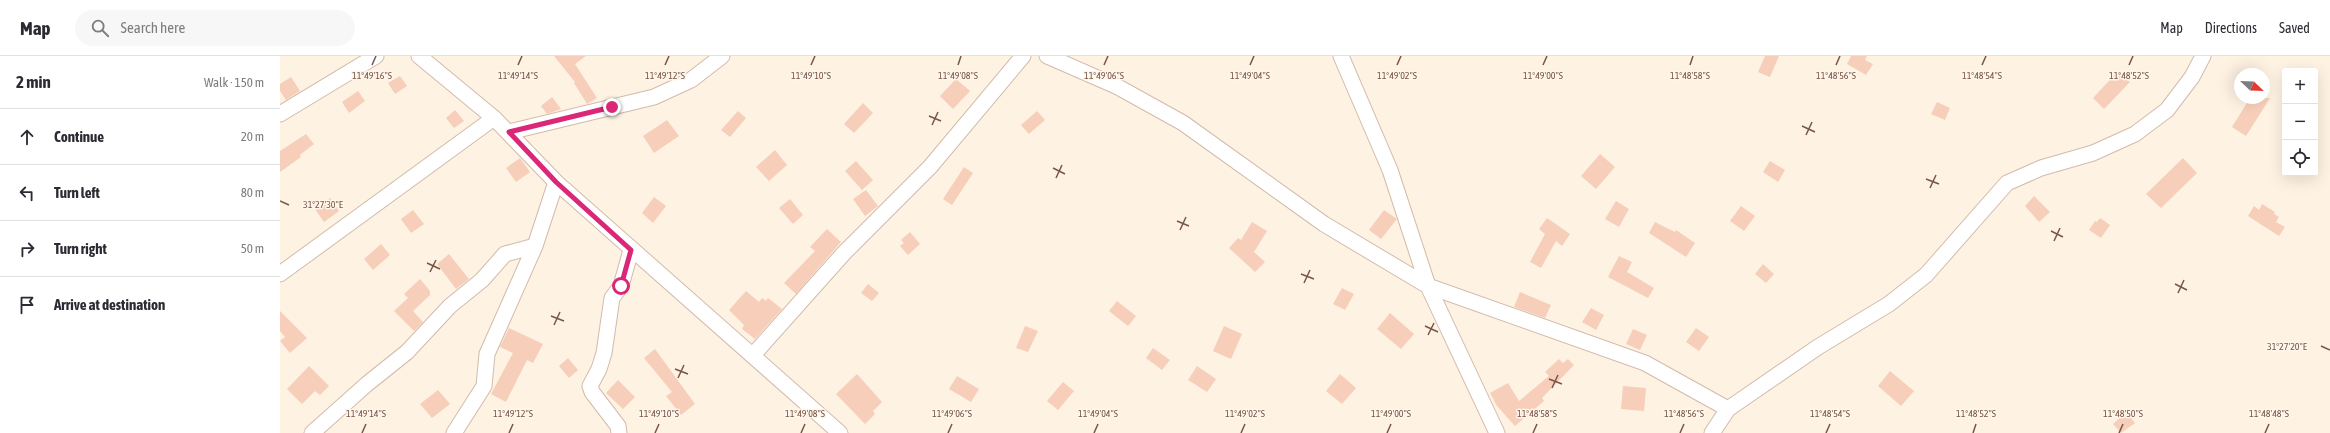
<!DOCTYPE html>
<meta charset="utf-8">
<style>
body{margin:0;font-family:"Asap Condensed",sans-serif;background:#f7f7f7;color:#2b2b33}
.controls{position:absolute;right:12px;top:12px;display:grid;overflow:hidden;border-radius:4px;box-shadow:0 4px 16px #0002}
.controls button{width:36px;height:36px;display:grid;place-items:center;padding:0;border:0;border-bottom:1px solid #e1e1e2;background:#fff;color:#2b2b33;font:20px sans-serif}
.compass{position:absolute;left:1954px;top:12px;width:36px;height:36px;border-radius:50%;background:#fff;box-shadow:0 4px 16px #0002;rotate:113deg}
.stop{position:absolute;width:12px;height:12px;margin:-9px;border:3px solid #db2777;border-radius:50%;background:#fff}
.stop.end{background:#db2777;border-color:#fff;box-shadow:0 1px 4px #0008}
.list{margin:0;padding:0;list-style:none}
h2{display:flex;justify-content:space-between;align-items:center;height:52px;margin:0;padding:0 16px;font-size:17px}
h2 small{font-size:13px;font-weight:400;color:#7c7c81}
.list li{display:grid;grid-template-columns:26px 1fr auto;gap:12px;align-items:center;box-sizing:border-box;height:56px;padding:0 16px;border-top:1px solid #e1e1e2}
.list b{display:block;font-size:15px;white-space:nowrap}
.list em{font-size:13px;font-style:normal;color:#7c7c81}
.icon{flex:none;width:22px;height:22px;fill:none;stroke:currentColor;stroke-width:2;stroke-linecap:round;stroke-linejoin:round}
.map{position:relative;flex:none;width:2050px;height:377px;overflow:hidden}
header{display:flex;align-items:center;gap:24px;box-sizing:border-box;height:56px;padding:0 20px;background:#fff;border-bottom:1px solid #e1e1e2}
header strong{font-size:19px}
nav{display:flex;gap:22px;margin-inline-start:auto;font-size:14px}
.search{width:280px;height:36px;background:#f7f7f7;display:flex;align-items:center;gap:10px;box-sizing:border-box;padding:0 14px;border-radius:22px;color:#7c7c81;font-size:15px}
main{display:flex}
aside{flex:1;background:#fff}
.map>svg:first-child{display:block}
</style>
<header>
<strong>Map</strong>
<div class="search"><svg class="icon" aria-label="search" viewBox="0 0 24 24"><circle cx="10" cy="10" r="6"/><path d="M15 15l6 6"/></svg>Search here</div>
<nav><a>Map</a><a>Directions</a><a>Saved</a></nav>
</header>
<main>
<aside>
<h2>2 min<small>Walk · 150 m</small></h2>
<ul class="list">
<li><svg class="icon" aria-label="ahead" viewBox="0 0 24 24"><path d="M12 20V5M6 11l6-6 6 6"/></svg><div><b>Continue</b></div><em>20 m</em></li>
<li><svg class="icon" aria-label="left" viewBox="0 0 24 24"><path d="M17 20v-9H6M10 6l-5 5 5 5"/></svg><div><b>Turn left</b></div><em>80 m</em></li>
<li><svg class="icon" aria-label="right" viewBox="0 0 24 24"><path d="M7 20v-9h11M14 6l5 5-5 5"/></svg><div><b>Turn right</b></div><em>50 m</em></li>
<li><svg class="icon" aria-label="arrive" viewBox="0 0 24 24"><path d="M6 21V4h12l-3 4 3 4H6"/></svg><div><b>Arrive at destination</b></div></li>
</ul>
</aside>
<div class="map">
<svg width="2050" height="377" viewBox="0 0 2050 377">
<rect width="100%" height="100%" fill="#fef2e3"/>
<path fill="#f6ceb9" d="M274,0h32l-11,8 22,34 -10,6 -13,-21 1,-1z
M1485,0h14l-9,21 -12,-5z
M1571,0h16l-2,4 8,4 -7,11 -19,-11z
M1838,15l12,11 -26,27 -11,-11z
M120,20l7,10 -12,8 -7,-11z
M11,21l9,14 -14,9 -6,-9v-7z
M676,23l14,12 -17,18 -13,-13z
M78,35l7,10 -16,12 -7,-11z
M272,41l9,12 -14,5 -6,-8z
M1970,42h20l-24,38 -14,-9z
M1657,46l13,6 -5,12 -14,-6z
M583,47l10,10 -19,20 -10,-9z
M175,54l9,11 -10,7 -8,-10z
M458,55l8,7 -16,19 -9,-7z
M757,55l8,9 -16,14 -8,-9z
M387,64l12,16 -25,17 -11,-17z
M26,78l8,10 -14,11 1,2 -21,15v-21z
M495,94l12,15 -18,16 -13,-14z
M1320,98l15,13 -19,22 -15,-13z
M240,102l10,14 -14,10 -10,-14z
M1903,102l14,15 -36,35 -15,-14z
M576,105l17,19 -11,10 -17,-19z
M1490,105l15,9 -7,12 -15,-10z
M684,111l9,6 -21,32 -9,-6z
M586,134l12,16 -13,10 -12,-17z
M1754,140l16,16 -11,10 -14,-16z
M374,141l12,9 -13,17 -11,-10z
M50,142l9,13 -15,11 -9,-13z
M510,143l13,16 -10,9 -14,-16z
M1336,145l13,8 -10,18 -14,-8z
M1982,148l13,8 -1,2 5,3 -3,5 9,5 -6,9 -31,-20 6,-10 5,4z
M1461,150l14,10 -11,15 -14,-10z
M133,154l11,14 -13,9 -10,-14z
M1104,154l13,9 -16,20 -12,-9z
M1267,162l23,16 -8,12 -6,-5 -15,27 -11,-6 15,-28 -6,-5z
M1820,162l10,7 -9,13 -12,-8 6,-9 2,1z
M972,166l15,9 -13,21 11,10 -10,10 -26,-24 9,-10 3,2z
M1375,166l20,10 1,-2 19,13 -9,14 -37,-24z
M547,173l14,13 -45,52 -12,-11 31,-32 -5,-4z
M630,176l10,12 -12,11 -8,-9 4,-3 -3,-3z
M101,188l9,11 -17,15 -9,-11z
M169,198l20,25 -13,10 -19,-25z
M1339,200l13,6 -5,10 27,16 -6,10 -40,-21z
M1483,208l11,10 -8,9 -11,-9z
M140,223l10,12v4l-17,16 10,11 -9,9 -20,-20 14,-13 -4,-4z
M588,228l11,9 -7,8 -11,-8z
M1062,232l12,6 -9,16 -12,-6z
M466,235l13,11 3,-4 4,3 2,-3 14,11 -27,30 -13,-10 2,-4 -15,-15z
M1240,236l31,13 -6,13 -31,-11z
M837,245l19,15 -8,10 -19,-15z
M1311,252l13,7 -8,15 -14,-8z
M0,255l27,27 -17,15 -10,-12 5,-4 -5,-6z
M1110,257l24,21 -13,15 -24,-20z
M745,270l13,5 -10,21 -12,-4z
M944,270l18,8 -11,25 -18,-8z
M229,272l34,16 -10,19 -6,-3 -21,42 -15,-8 22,-41 -13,-6z
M1416,272l13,9 -10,14 -13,-9z
M1353,273l14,6 -7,15 -14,-6z
M873,292l17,12 -8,10 -16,-12z
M375,293l40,55 -14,11 -15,-19 6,-4 -28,-34z
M288,302l10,12 -9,8 -10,-12z
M1279,303l4,4 5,-4 6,6 -32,33 2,3 -29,25 -18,-20 -7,-13 18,-10 11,18 30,-25 -4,-4z
M29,310l20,20 -9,9 -5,-4 -13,13 -15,-15z
M917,310l19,13 -9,13 -19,-12z
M1610,315l24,20 -13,15 -23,-20z
M577,318l25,28 -9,9 2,3 -10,10 -29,-30z
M1060,318l16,14 -14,16 -16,-13z
M677,320l22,13 -8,13 -22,-13z
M338,324l17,17 -12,12 -17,-16z
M783,326l11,9 -16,19 -11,-9z
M1343,330l23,2 -2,23 -23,-2z
M158,334l12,14 -18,14 -12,-14z
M1846,356l9,11 -14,10 -8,-9z"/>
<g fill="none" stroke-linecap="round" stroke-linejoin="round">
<defs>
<path id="street" d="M139,0l75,62 62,64 284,251
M767,0l71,31 65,36 141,101 104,62 217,77 83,46
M1061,0l49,114 38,116 69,147
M0,58l96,-58
M229,76l145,-35 37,-17 31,-24
M0,218l214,-156
M473,299l91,-102 86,-86 93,-111
M32,377l55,-49 40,-32 43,-46 32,-26 23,-26 30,-8 21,-64
M174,377l30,-47 3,-32 48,-108
M339,377l-1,-7 -26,-34 -2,-6 9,-17 5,-16 8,-55 9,-12 10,-36
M1432,377l16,-24 90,-62 71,-43 37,-29 81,-92 34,-15 52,-15 42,-19 32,-24 25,-33 11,-21"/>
</defs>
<use href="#street" stroke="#d2bbab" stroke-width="17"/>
<use href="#street" stroke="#fff" stroke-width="15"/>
</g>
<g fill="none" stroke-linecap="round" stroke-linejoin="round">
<path stroke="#db2777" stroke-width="5" d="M332,51l-103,25 47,50 75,68 -10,36"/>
</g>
<path fill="none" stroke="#785647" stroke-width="1.5" d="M92,9l4,-9M238,9l4,-9M385,9l4,-9M531,9l4,-9M678,9l3,-9M824,9l4,-9M970,9l4,-9M1117,9l4,-9M1263,9l4,-9M1410,9l3,-9M1556,9l4,-9M1702,9l4,-9M1849,9l4,-9M649,60l12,5M652,69l6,-13M1522,70l13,6M1526,79l6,-13M773,112l12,6M776,122l6,-13M1646,123l13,5M1650,132l6,-13M0,145l9,4M897,165l12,5M900,174l6,-13M1771,175l12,6M1774,185l6,-13M147,207l13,6M150,216l6,-12M1021,218l13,5M1024,227l6,-13M1895,228l12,6M1898,237l6,-13M271,260l13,5M274,269l6,-13M1145,270l13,6M1148,279l6,-12M2041,290l9,4M395,313l13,5M398,322l6,-13M1269,323l13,5M1272,332l6,-13M82,377l4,-9M229,377l4,-9M375,377l4,-9M521,377l4,-9M668,377l4,-9M814,377l4,-9M961,377l4,-9M1107,377l4,-9M1253,377l4,-9M1400,377l4,-9M1546,377l4,-9M1693,377l3,-9M1839,377l4,-9M1985,377l4,-9"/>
<g font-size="10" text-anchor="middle" fill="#785647" stroke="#fff6eb" stroke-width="3" stroke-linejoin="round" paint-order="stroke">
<text x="92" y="23">11°49'16"S</text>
<text x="238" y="23">11°49'14"S</text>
<text x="385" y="23">11°49'12"S</text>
<text x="531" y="23">11°49'10"S</text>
<text x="678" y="23">11°49'08"S</text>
<text x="824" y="23">11°49'06"S</text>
<text x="970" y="23">11°49'04"S</text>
<text x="1117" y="23">11°49'02"S</text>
<text x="1263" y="23">11°49'00"S</text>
<text x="1410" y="23">11°48'58"S</text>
<text x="1556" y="23">11°48'56"S</text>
<text x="1702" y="23">11°48'54"S</text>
<text x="1849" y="23">11°48'52"S</text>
<text x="43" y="152">31°27'30"E</text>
<text x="2007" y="294">31°27'20"E</text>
<text x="86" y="361">11°49'14"S</text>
<text x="233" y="361">11°49'12"S</text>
<text x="379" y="361">11°49'10"S</text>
<text x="525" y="361">11°49'08"S</text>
<text x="672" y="361">11°49'06"S</text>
<text x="818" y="361">11°49'04"S</text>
<text x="965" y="361">11°49'02"S</text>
<text x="1111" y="361">11°49'00"S</text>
<text x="1257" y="361">11°48'58"S</text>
<text x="1404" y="361">11°48'56"S</text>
<text x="1550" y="361">11°48'54"S</text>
<text x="1696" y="361">11°48'52"S</text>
<text x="1843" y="361">11°48'50"S</text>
<text x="1989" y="361">11°48'48"S</text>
</g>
</svg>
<div class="controls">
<button>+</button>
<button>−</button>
<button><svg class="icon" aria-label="locate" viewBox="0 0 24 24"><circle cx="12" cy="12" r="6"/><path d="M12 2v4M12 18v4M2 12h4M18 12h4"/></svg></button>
</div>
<svg class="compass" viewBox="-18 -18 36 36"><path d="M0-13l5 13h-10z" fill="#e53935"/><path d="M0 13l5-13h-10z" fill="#7c7c81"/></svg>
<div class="stop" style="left:341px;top:230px"></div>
<div class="stop end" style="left:332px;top:51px"></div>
</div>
</main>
